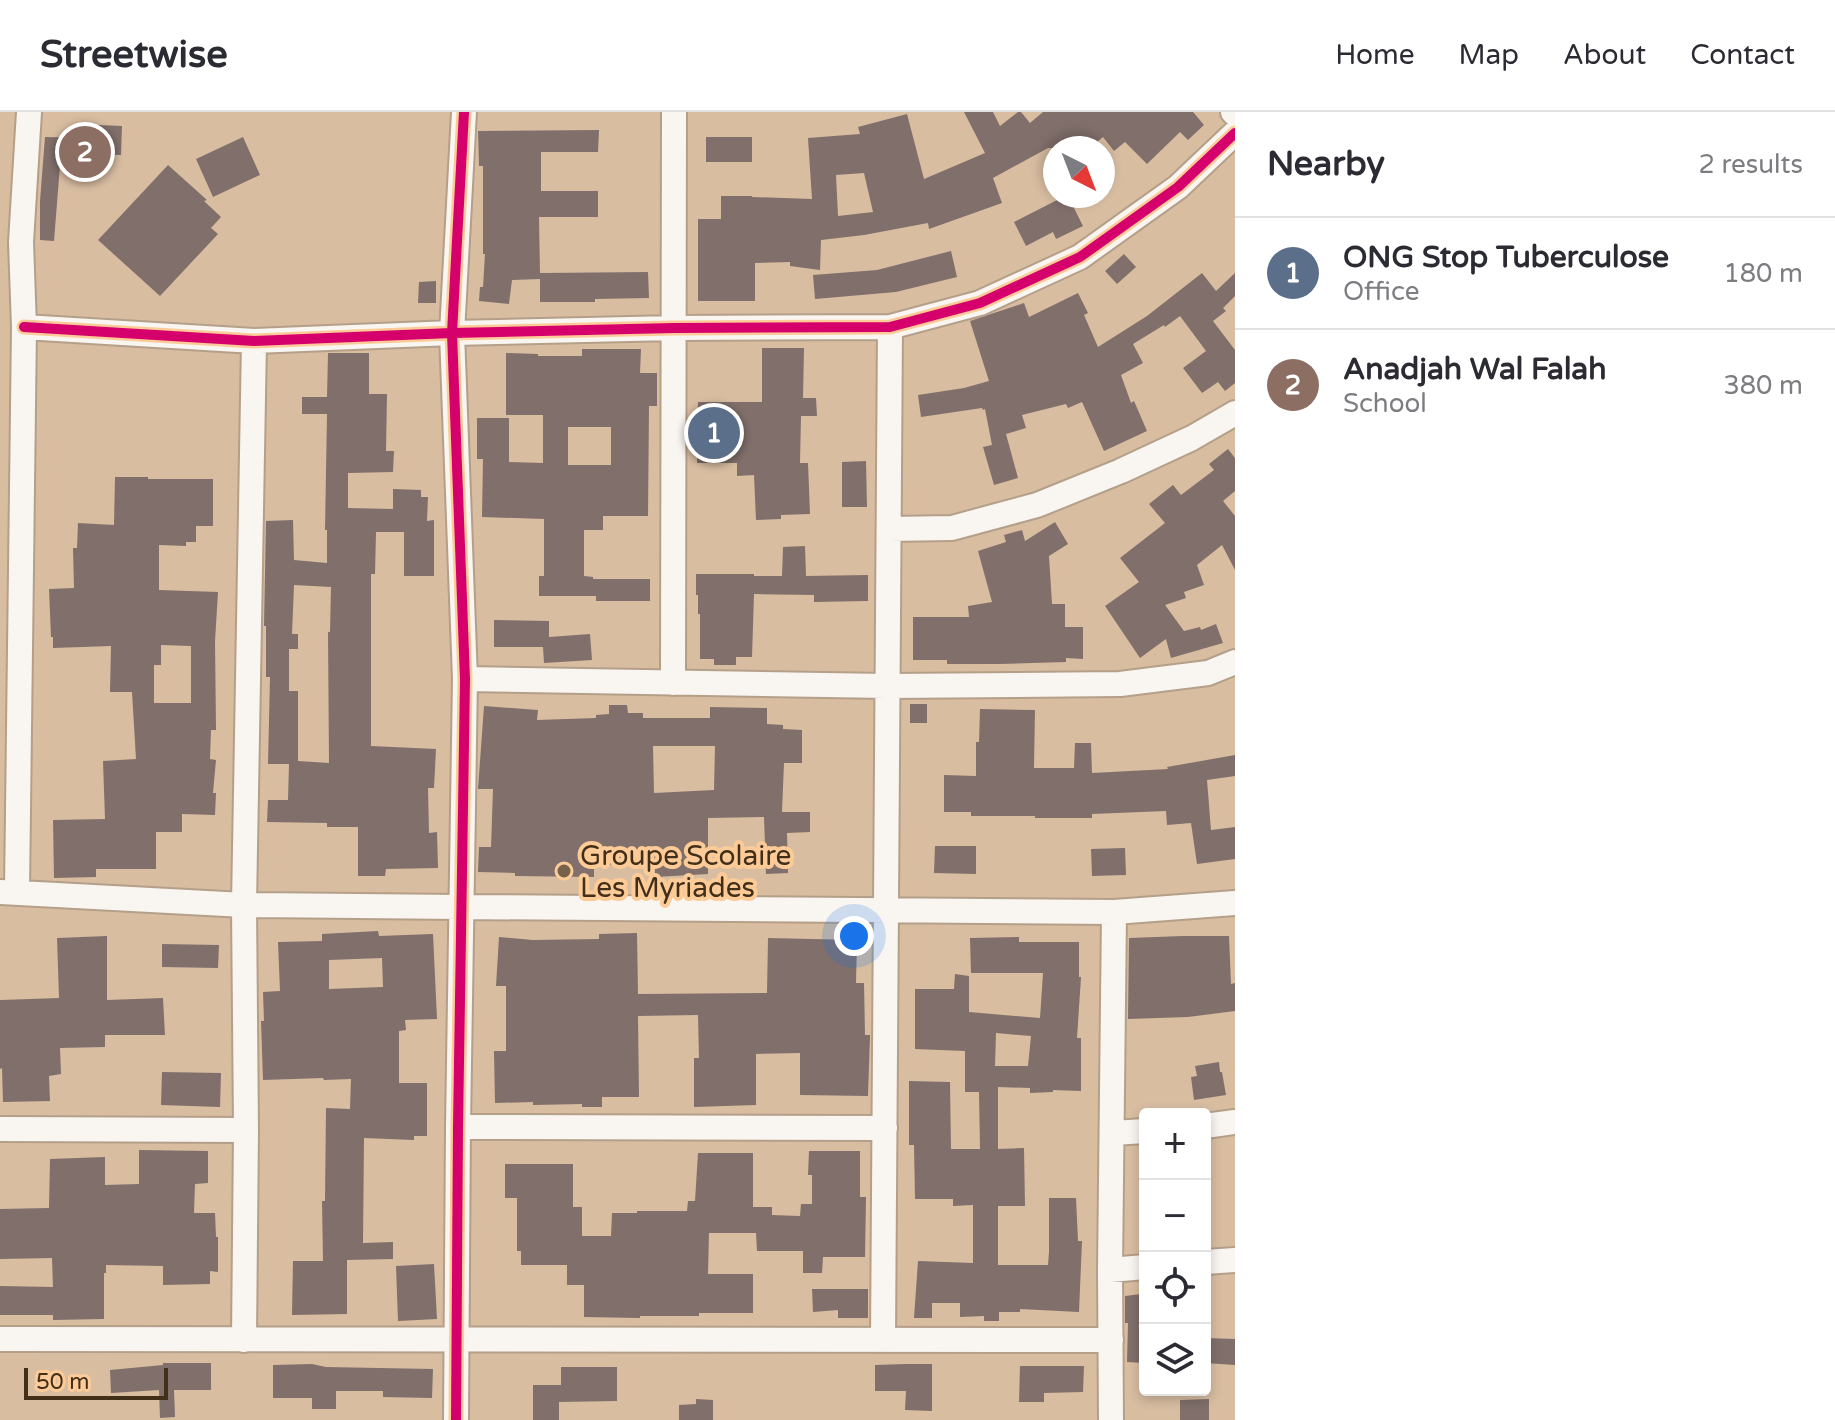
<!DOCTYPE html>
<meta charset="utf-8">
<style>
body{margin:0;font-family:"Varela Round",sans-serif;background:#f2f2f3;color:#2b2b33}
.controls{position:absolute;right:24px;bottom:24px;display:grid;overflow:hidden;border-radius:8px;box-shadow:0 4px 12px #0003}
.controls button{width:72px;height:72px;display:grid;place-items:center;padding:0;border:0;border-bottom:2px solid #e1e1e2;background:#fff;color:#2b2b33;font:40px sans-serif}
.compass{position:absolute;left:1043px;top:24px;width:72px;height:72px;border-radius:50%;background:#fff;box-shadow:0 4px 12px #0003;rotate:138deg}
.scale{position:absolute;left:24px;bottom:20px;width:144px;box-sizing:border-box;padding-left:8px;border:4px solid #422f1a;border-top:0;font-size:22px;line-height:28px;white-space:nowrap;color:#422f1a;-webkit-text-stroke:6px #fccb97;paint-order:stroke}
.you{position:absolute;left:854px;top:824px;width:28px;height:28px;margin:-20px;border:6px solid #fff;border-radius:50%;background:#1a73e8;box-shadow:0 0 0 12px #1a73e833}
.badge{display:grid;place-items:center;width:52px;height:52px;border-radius:50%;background:#766149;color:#fff;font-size:26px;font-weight:700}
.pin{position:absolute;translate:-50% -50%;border:4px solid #fff;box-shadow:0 2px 8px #0006}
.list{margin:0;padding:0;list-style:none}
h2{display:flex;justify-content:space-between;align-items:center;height:104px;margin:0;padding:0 32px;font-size:34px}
h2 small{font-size:26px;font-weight:400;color:#7c7c81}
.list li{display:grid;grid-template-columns:52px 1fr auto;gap:24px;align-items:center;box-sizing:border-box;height:112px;padding:0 32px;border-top:2px solid #e1e1e2}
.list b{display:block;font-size:30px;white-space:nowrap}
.list p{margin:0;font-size:26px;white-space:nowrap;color:#7c7c81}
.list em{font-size:26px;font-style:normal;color:#7c7c81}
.icon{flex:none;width:44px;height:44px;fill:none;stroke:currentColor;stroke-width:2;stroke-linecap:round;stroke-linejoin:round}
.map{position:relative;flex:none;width:1235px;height:1308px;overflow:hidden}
header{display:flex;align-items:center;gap:48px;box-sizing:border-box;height:112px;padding:0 40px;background:#fff;border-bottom:2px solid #e1e1e2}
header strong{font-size:38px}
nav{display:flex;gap:44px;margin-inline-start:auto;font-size:28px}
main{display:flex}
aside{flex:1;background:#fff}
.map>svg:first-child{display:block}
</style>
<header>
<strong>Streetwise</strong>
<nav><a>Home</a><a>Map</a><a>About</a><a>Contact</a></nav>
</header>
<main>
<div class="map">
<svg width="1235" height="1308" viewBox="0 0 1235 1308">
<rect width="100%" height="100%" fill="#d8bda1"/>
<path fill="#806f6b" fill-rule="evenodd" d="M964,0h29l7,14 18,-14h3l9,11 13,-11h150l11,13 -16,15 -8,-8 -33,32 -22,-22 -11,9 -11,-14 -13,11h-42l-55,30 9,25 -73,26 -1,-6 -64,12 -43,5 -1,30 -30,-4v-4l-35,1v38h-57v-82h23v-23h31v1l60,2 -4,-61 52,-4 -2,-7 49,-13 17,65 61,-26zM864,61l9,39 -35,4 -2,-41z
M98,13l24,1 -1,29 -60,-2 -7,88 -14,-1v-39l5,-64 53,1z
M599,18l-1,22h-57v39h57v26h-59l1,56 108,-1 1,26 -54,1v3h-55v-23l-28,1 -3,24 -30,-3 1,-14h3l2,-33h-2v-88h-4l-1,-35z
M243,25l17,38 -47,22 -17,-38z
M706,25h46v25h-46z
M168,53l39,35 -3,1 17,16 -10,11 7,6 -58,62 -62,-56z
M1065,84h3l15,30 -27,13 -3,-7 -27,14 -12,-24z
M951,139l6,26 -61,15 -81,7 -2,-24 64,-5z
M1124,142l12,13 -19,17 -12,-13z
M1202,161l14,18 19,-18v23l-12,12 3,3 -13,10 22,29v33l-10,8 -7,-9 -16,11 -19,-25 23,-17 -26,-35 -15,11 -1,-2 -31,19 10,19 -22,12 10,28 3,-2 13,30 -43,20 -22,-49 -14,6 -2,-4 -44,11 4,13 -20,6 12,44 -24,7 -11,-38 9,-2 -7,-36 -2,1 -1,-2 -61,9 -3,-22 46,-7 25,-7 -19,-60 54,-18 5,14 49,-24 10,20 -4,2 14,32 49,-31z
M436,169v22h-18l1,-21z
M762,236h42l-1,50h13l1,18h-16l-1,47h8l2,51 -29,1v4l-25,1 -2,-45 -17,1v-13h-40l1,-61h64z
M582,237h59l-1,24h17v33h-8l-1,110h-45v14h-19v46l9,1v2h57v22h-54v-5h-57v-20h5v-57l-62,-2 1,-58h-6v-41h32v44l34,1v-48h-37v-62l32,1v2h44zM568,315h43v38h-43z
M328,241h41v41h18l-1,57h8l-1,21 -45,1v35l45,1v-20l28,1v7h7l-1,24 7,-1v56h-30v-44h-28l-1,42h-4v172l65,3 -2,39h-6l1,45 8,-1 1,36 -52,1 -1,7h-27v-49h-31v-4l-60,-1 1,-22h20l1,-36h-21l2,-87h-4v-51h-2l2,-105 27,-1 1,40 33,3v-33h-2l2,-116h-25v-17h25zM294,473l37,2 -1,45h-2l1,131 -31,-2v-70h-9v-42h9v-15h-6z
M1228,337l7,9v33l-12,10 12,15v54l-13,-25 -25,20 7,20 -20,7 2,6 -21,7 19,26 16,-4 1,3 15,-6 7,19 -52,15 -5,-19 -26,19 -35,-52 34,-24 -19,-24 45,-35 -16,-19 24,-19 8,10 33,-25 -5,-6z
M866,349l1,46h-25v-45z
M115,365h33v2h65v47h-17v16h-10v4l-27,-1v45l59,2 -3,49 1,89h-5l-1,29 6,1 -3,33h3l-1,22 -33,-1v18h-26v37h-60v8l-42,1 -1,-58 52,-1 -2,-58 33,-2 -4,-67h-22l1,-46 -58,2v-11h-2l-2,-48 25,-1 -1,-40h4l1,-25 36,2zM161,533l30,1v57h-37v-38h7z
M1055,410l13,22 -19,12 3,48h13v23h18v32l-17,-1v4l-66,2h-53v-4h-34v-43h56l-1,-11 24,-4 -14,-51 28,-9 -2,-7 18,-5 3,11z
M805,434l1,30 62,-1v26l-54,1v-7l-60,-1 -2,63h-16v8h-22v-6h-14v-45h-2v-19h-2v-21h58v2h28l1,-29z
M494,508l55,1v16l41,-3 2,26 -48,3 -1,-16h-49z
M910,592h17v19h-17z
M609,593h18l1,8h15v5h67v-11l57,1v16l16,1v4l19,1v33h-18l-2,49h28v20l-23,1 1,40 -22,1 -2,-57 -56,1v56l-53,3v-13l-61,1v12l-79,-1v-3l-37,-1 1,-25h12l2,-58h-15l6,-83 54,4 -1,10 59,-2v-3l13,-1zM653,634h62l-1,44 -60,3z
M980,597l55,1 -1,58h40l1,-25h16l1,30 76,-4 -1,-2 68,-12v21l-28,4 4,50 24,-3v32l-38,5 -6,-41 -24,2 -1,-14 -74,3v4h-57v-2h-64v-4h-27v-37l32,1v-34h3z
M935,734h41v28l-42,-1z
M1125,736l1,27 -34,1 -1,-27z
M378,819l1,5 54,-2 4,85 -32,1 1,10 -7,1v52h28v53h-13v4l-50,-2 -1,105 30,-1v17l-46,1v54l-55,1 1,-54h30l-1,-60h3l1,-93 24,1 1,-30 -27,1 -1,-2 -60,2 -2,-59h3l-1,-29 17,-1 -2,-49 44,-1v-7zM382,846l1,29 -54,2v-29z
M637,821l1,61 129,-1 1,-55 89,2 -1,43h8l1,52h5l-2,61 -68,-1v-42l-44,1v51l-62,2v-49h5l-1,-43 -60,1 1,81h-37v10h-20v-3l-49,1v-3l-38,1 -1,-52h12v-65h-10l3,-49 34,3 66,-1v-5z
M107,824v64l56,-2 2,37h-60v12l-45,1 1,26 -12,2 1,25 -47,1 -1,-34 -2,1v-69l59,-2 -2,-60z
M1183,824h46l2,48 4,-1v28l-47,6 -60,2 1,-81z
M1019,825v5h60v35h2l-4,61h4v53l-28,-1v2l-23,1v-5l-32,-1v62l26,-1 1,58h-27v59h50l1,-13v-54h27l2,43h4l-3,71 -59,-3v3h-21v9h-15v-5l-24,1v-14h-28v15h-18l4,-57 55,2v-58l-20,1v-7h-38l-1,-54h-5v-64l41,1 1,67h29l-1,-57h-14v-41l-50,-2v-60h39l1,-15 14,2v36l71,6 3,-45h-72l-1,-35zM996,921l35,3 -3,30h-33z
M162,832l57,1 -1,23 -56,-1z
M1219,950l1,10h2l4,23 -32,5 -3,-23 6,-1 -2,-10z
M162,960l59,1 -1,34 -59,-2z
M139,1038l69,1v32l-13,1 -1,29h21l1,24h2v35l-8,-1v13l-47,1v-19l-57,-1v8h-2v46l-51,1v-5h-53v-29l53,1 -1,-29 -52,1v-50l49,-1 1,-49 55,-2v28l34,-1z
M809,1039h51v46h6l-1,60h-42l-1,16h-19v-22h-46l-1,-18h-47l-1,41h45v39h-54v3h-59v2l-56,-1v-32h-17v-20h-46v-14h-4v-53h-12v-34h68v43h9v29h29l1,-23h25v-2h50l1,-10h7l3,-48h55v54h19v8l28,1 1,-12h11v-29h-4z
M434,1152l3,55 -39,2 -2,-55z
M812,1177h56v29h-30v-8l-25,2z
M1141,1182l4,36v33l-18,-1 1,-39h-3v-27z
M1205,1226l30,1v26l-30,-2z
M163,1251h48v27h-37l1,27 -15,1 -1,-28 -48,3 -1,-23 53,-5z
M312,1252l14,3 107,2 -1,29 -49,-1v-6h-47v18h-24v-11h-39v-33z
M905,1252h27v47l-27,-1 1,-19h-31v-26z
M1020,1254h64l-1,26 -39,1v9h-25z
M561,1255h56v34l-58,1v18h-26v-35h28z
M696,1287l17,1v20h-34v-15l17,-1z
M1209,1287v21h-29v-20z"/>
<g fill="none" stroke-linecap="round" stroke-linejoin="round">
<defs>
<path id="minor" d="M1233,0l2,2
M24,215l230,14 198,-8 222,-5 216,-1 90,-24 100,-46 98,-70 57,-54
M889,417l63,-1 85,-23 84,-34 71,-33 43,-25
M465,567l422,7 233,-2 88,-11 27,-11
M673,571l1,-571
M17,779l7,-564 -3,-85 8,-130
M0,780l244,13 217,2 653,5 121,-9
M1205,1014l30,-4
M458,1015l427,1
M0,1017l246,1
M1113,1021l32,-2
M1205,1150l30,-2
M1110,1158l35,-3
M0,1227l1111,1
M244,1228l2,-210 -2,-225 10,-564
M883,1228l7,-1013
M456,1308l2,-293 7,-448 -13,-346 12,-221
M1111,1308l-1,-150 4,-358"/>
</defs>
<use href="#minor" stroke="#b49f89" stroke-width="28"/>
<use href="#minor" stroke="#f9f5f1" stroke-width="24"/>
<defs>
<path id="cycleway" d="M24,215l230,14 198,-8 222,-5 216,-1 90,-24 100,-46 98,-70 57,-54
M456,1308l2,-293 7,-448 -13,-346 12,-221"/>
</defs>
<use href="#cycleway" stroke="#fccb97" stroke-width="15"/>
<use href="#cycleway" stroke="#d6006c" stroke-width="10"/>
</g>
<circle fill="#766149" stroke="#fccb97" stroke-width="3" cx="564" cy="759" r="8"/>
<g text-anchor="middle" stroke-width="8" stroke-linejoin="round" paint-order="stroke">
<g font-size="28" fill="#422f1a" stroke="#fccb97" text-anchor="start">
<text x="580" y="753">Groupe Scolaire<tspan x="580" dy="32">Les Myriades</tspan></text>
</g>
</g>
</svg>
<div class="controls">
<button>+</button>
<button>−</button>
<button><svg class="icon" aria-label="locate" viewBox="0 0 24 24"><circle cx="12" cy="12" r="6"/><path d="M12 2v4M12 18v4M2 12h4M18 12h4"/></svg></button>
<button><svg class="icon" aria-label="layers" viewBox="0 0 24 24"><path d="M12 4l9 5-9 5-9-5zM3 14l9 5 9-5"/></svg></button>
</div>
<svg class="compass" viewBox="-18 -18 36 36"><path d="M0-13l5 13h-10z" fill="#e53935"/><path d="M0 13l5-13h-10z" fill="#7c7c81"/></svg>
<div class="scale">50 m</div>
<div class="you"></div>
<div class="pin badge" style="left:714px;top:321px;background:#5c6f8a">1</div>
<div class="pin badge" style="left:85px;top:40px;background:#8d6e63">2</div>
</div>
<aside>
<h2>Nearby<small>2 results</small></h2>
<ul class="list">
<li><span class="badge" style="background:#5c6f8a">1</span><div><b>ONG Stop Tuberculose</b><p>Office</p></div><em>180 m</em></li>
<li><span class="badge" style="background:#8d6e63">2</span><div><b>Anadjah Wal Falah</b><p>School</p></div><em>380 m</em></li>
</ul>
</aside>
</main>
